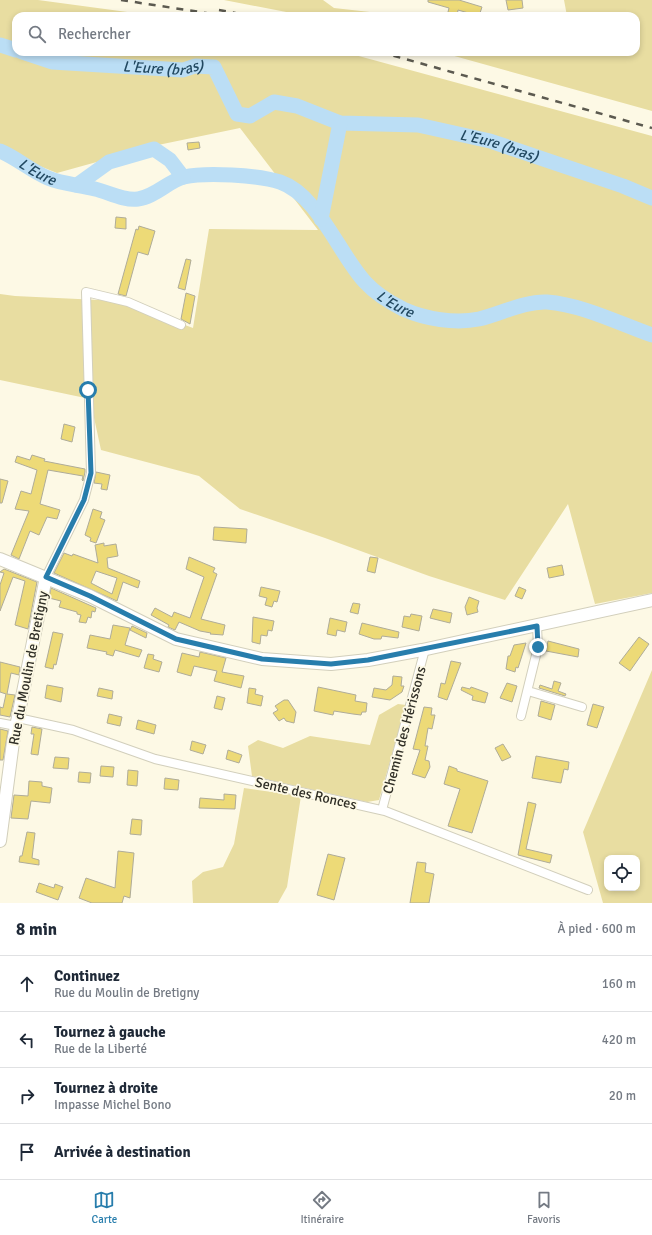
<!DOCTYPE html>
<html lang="fr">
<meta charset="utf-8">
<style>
body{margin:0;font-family:Signika,sans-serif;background:#f6f6f7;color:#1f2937}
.controls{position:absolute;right:12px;bottom:12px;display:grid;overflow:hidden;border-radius:8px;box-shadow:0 2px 6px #0003}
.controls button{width:36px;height:36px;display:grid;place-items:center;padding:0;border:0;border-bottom:1px solid #e0e1e3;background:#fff;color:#1f2937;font:20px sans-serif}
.stop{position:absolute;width:12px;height:12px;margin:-9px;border:3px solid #277dac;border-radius:50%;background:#fff}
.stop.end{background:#277dac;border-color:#fff;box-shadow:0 1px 4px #0008}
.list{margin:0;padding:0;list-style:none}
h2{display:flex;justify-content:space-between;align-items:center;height:52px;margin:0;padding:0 16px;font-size:17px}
h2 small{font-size:13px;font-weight:400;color:#747a83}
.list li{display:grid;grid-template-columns:26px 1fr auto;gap:12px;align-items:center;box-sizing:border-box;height:56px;padding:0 16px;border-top:1px solid #e0e1e3}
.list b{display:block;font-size:15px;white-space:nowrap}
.list p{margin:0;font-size:13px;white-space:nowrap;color:#747a83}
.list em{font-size:13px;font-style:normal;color:#747a83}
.icon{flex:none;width:22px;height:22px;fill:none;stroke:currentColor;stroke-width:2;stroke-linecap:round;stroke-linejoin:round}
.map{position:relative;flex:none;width:652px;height:903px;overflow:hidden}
.search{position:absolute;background:#fff;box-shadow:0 2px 6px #0003;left:12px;right:12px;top:12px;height:44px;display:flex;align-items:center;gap:10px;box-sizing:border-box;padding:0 14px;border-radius:12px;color:#747a83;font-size:15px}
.sheet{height:276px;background:#fff}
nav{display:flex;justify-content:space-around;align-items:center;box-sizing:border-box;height:56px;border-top:1px solid #e0e1e3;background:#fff;font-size:11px;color:#747a83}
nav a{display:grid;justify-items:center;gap:2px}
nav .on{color:#277dac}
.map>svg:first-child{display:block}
</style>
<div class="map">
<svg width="652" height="903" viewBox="0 0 652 903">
<rect width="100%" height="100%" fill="#fdf9e5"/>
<path fill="#e8dda1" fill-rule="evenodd" d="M0,0h38l119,16h-141v36h328l308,84v457l-57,11 -27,-100 -63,96 -76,-24 -104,-38 -85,-29 -41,-33 -98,-26 -11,-51 -90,-19v-86l15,2 105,5 73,27 16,-99 109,1 -78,-102 -82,17 -101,28 -57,-23z
M224,0h99l11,8 72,8h-99z
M564,0h88v111l-212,-59h196v-36h-69z
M652,670v233h-49l-20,-71zM607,858h30v30h-30z
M398,704l8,1 -27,95 -12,2 -115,-26 -4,-30 10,-6 25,8 27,-12 60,9 9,-30z
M244,788l57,8 -14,91 -9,16h-85l-1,-22 11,-9 20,-5 11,-23z"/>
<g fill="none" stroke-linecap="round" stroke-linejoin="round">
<g stroke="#bbdef5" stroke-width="15">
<path d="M0,45l16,5"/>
<path id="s1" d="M22,52l30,10 131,8 12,-4 19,1 23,47 13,2 24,-14 23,4 43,17 78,2 72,16 133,45 29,12"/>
<path id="s2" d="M0,151c17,7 31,20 48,27 14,6 32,7 47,11 13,3 29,12 43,10 17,-2 32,-19 46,-22 22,-5 74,-2 96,5 38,13 59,72 85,100 11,12 24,20 38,27 22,10 52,15 76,10 22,-5 45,-18 68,-17 36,3 71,21 105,33"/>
<path d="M77,185l32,-23 45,-13 16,11 13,17"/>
<path d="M321,219l19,-96"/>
</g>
</g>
<path fill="#edda77" stroke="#afac99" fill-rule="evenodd" d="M428,0h31l23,7 -3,9 -21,-6 -1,6h-10l2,-8 -21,-6z
M506,0h16l1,8 -15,2z
M199,142l1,6 -12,2 -1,-7z
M116,217l10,1v11l-11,-1z
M139,226l16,5 -7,24 -10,-3 -12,44 -8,-2 18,-65 2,1z
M186,259l5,1 -6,30 -7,-2z
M186,293l9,3 -5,28 -9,-5z
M64,424l11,3 -3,15 -11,-3z
M32,455l13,4 -1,2 41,8v3l-2,9 -1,-1 1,-4 -35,-6 -8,34 20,6 -3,9 -10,-2 -8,18 -9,-4 -11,28 -8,-4 18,-44 -14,-2 6,-18 10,3 6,-24 -22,-8 2,-6 13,4z
M96,472l14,3 -3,15 -6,-1 1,-5 -8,-1z
M0,479l8,2 -6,22h-2z
M93,509l9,3 -2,6 5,2 -9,23 -6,-2 1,-3 -6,-3z
M214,527l33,2 -1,14 -33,-3z
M104,543v3l12,-2 2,12 -11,2 1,10 32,13 -2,7 -15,-6 -6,19 -63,-28 10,-20 8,3 1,-2 25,9 -3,-18zM96,571l21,7 -5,16 -21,-11z
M189,557l26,11 -2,4 4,2 -16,45 24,6 -2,10 -13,-1 1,-1 -11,-2 -21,-9 -4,8 -7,-3 1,-2 -18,-10 4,-7 17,9 2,-5 16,6 14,-41 -18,-8z
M370,557l8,1 -3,15 -8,-2z
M562,565l2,10 -15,3 -2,-10z
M4,569l33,13 -9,47 -13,-4 10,-44 -12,-4 -13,34v-26l4,-12 -4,-1z
M261,587l19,4 -3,11 -3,-1 -2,6 -7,-2 2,-7 -8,-2z
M519,587l7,3 -4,9 -7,-3z
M51,588l45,20 -1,4 -3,-1 -1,7 -3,-1 -2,6 -7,-1 2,-7 -4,-1v-2l-18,-5 2,-6 -12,-3z
M469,597l10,4 -2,7 1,4 -11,3 -2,-8z
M353,603l7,1 -2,10 -8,-2z
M433,609l19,4 -2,10 -20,-5z
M411,614l11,2 -3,15 -17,-4 2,-11 6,1z
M253,617l21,4 -2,10 -4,-1 -1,6 -6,-1 -1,9 -8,-2z
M330,618l17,4 -2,10 -8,-2 -1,6 -9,-2z
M362,623l37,9 -1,6 -16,-2 -1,3h-7l-15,-5z
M113,625l17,3 -5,17 17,5 -3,7 -24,-7 -2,6 -7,-2 1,-2 -20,-4 3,-13 20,4z
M132,626l15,7 -1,5 -16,-8z
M53,632l10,2 -7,31 -2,-1 -1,5 -8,-2z
M639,637l10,7 -19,27 -11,-8z
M548,641l31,8 -1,8 -32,-6z
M526,643l-8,25 -2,-1 -1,5 -9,-3 2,-13h2l4,-11z
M200,652l26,6 -4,14 22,4 -3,12 -27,-7 3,-10 -23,-5 -3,10 -14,-4 5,-19 17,4z
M148,654l6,1 -1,4 9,3 -3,10 -15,-4z
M451,661l10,2 -14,37 -9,-3 3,-14 4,1z
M0,662l20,5 -1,8 -8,-2 -4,21 8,1 -5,22 -10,-2v-8l3,1 3,-14 -6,-2z
M393,676l9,1 -1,9h3l-2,6 -12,8 -18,-3 2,-9 12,2 6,-5z
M554,681l7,2 -3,8 8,3 -1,2 -26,-8 1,-3 12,4z
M507,683l10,3 -5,16 -12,-4z
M47,685l16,3 -2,14 -16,-4z
M318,687l38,8 -1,6 12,2 -1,9h-4l-1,3 -8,-1 -19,-3 -1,4 -19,-4z
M462,687l8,2 1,-2 17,6 -3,10 -13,-3 1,-4 -12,-6z
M99,688l14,3 -1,8 -15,-3z
M249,688l7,1 -1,5 8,2 -2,10 -14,-3z
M217,696l8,2 -3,12 -8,-2z
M284,700h4l8,12 -2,11 -8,-2 -2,-3 -5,3 -6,-8 5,-3 -3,-4z
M541,701l14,4 -4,15 -13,-4z
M593,704l11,3 -7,21 -10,-3z
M424,707l8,1 -1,7h4l-3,14 -4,-1 -3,18h3l-3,14 4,1 1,6 -5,11 -13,-4 8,-24 -7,-1z
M109,714l13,3 -2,9 -13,-3z
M138,720l18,5 -2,9 -18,-5z
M32,727l10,2 -4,26 -7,-1 3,-20h-3z
M0,729l8,2 -5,29h-3z
M192,741l14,4 -3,9 -13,-4z
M503,744l8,13 -9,4 -7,-13z
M228,750l14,5 -3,8 -13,-4z
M536,756l33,6 -1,8 -4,-1 -3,14 -29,-5z
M55,757l14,1 -1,11 -15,-1z
M101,766l13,1 -1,10 -13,-1z
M449,766l8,3v2l31,10 -16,52 -24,-7 12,-37 -16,-5z
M128,770l10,1 -1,15 -10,-1z
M79,772l12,1 -1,10 -12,-1z
M165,778l14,2 -1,10 -14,-1z
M29,781l13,1v4l10,2 -2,15 -19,-2 -3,18 -17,-1 3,-23 14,1z
M224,794l12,1 -1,14 -36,-1 1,-10 24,2z
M528,802l8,2 -10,45 26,6 -2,8 -32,-8z
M132,819l10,1 -1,15 -11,-1z
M27,832l8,1 -3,25 7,2v5l-20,-3 1,-6h2z
M118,851l16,2 -4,45 -6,-2 -2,7h-30l-13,-5 7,-20 29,10z
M328,854l17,4 -11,42 -17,-5z
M417,862l9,1 -1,9 9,2 -5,29h-19z
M39,883l15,5 1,-4 8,3 -5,13 -22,-8z"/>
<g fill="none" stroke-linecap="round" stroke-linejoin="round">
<defs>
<path id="street" d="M46,577l38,-77 7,-27 -5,-181 42,10 53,23
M528,691l54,16
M521,716l17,-69 -1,-21
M18,718l55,12 82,29 230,52 203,79
M0,723l16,3
M382,810l43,-161"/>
<path id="secondary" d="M0,559l90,37 86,43 86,20 69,5 37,-4 54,-10 230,-50
M0,841l13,-99 33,-165"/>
</defs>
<use href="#street" stroke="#d2cfbc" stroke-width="10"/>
<use href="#secondary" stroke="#d2cfbc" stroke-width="14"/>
<use href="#street" stroke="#fff" stroke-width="8"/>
<use href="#secondary" stroke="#fff" stroke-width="12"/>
<path stroke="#5c5a50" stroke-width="2.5" stroke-dasharray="7 7" stroke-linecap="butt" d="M121,0l105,16
M219,10l32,6
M380,52l272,76"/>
</g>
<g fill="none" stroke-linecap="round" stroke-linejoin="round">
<path stroke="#277dac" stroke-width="5" d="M88,390l3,83 -7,27 -38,77 44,19 86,43 86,20 69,5 37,-4 169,-34 1,21"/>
</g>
<g text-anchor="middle" stroke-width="3.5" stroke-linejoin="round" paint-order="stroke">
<g font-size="14" fill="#302f27" stroke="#fdf9e5">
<text transform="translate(28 668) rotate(-79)" y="5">Rue du Moulin de Bretigny</text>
<text transform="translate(404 730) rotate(-75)" y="5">Chemin des Hérissons</text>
<text transform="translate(306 793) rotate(13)" y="5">Sente des Ronces</text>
</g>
<g font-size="15" font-style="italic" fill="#224961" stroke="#fdf9e5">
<text dy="5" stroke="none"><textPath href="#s1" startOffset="143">L'Eure (bras)</textPath></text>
<text dy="5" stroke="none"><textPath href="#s1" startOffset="519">L'Eure (bras)</textPath></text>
<text dy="5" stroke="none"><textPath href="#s2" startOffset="43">L'Eure</textPath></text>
<text dy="5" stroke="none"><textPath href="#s2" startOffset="467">L'Eure</textPath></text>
</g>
</g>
</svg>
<div class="controls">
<button><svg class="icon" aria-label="locate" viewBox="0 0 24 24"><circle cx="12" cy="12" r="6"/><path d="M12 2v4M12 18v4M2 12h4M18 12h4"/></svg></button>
</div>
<div class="stop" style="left:88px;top:390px"></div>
<div class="stop end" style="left:538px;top:647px"></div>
<div class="search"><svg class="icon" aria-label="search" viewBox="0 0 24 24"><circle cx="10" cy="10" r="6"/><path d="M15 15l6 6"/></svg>Rechercher</div>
</div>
<section class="sheet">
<h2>8 min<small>À pied · 600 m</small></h2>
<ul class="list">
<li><svg class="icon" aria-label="ahead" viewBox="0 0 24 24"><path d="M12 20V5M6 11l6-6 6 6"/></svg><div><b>Continuez</b><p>Rue du Moulin de Bretigny</p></div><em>160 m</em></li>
<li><svg class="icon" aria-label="left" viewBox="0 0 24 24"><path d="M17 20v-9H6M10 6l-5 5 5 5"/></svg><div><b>Tournez à gauche</b><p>Rue de la Liberté</p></div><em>420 m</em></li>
<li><svg class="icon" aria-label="right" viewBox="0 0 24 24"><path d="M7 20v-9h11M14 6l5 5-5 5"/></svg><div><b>Tournez à droite</b><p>Impasse Michel Bono</p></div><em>20 m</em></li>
<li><svg class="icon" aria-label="arrive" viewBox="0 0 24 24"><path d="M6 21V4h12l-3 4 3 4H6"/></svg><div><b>Arrivée à destination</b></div></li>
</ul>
</section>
<nav>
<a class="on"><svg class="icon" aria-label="map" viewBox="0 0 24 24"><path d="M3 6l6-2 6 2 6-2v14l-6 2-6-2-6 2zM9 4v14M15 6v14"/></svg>Carte</a>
<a><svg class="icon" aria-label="directions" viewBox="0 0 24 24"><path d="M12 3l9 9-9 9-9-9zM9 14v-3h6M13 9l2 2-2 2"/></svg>Itinéraire</a>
<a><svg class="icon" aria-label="saved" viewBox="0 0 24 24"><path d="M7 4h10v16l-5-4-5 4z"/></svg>Favoris</a>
</nav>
